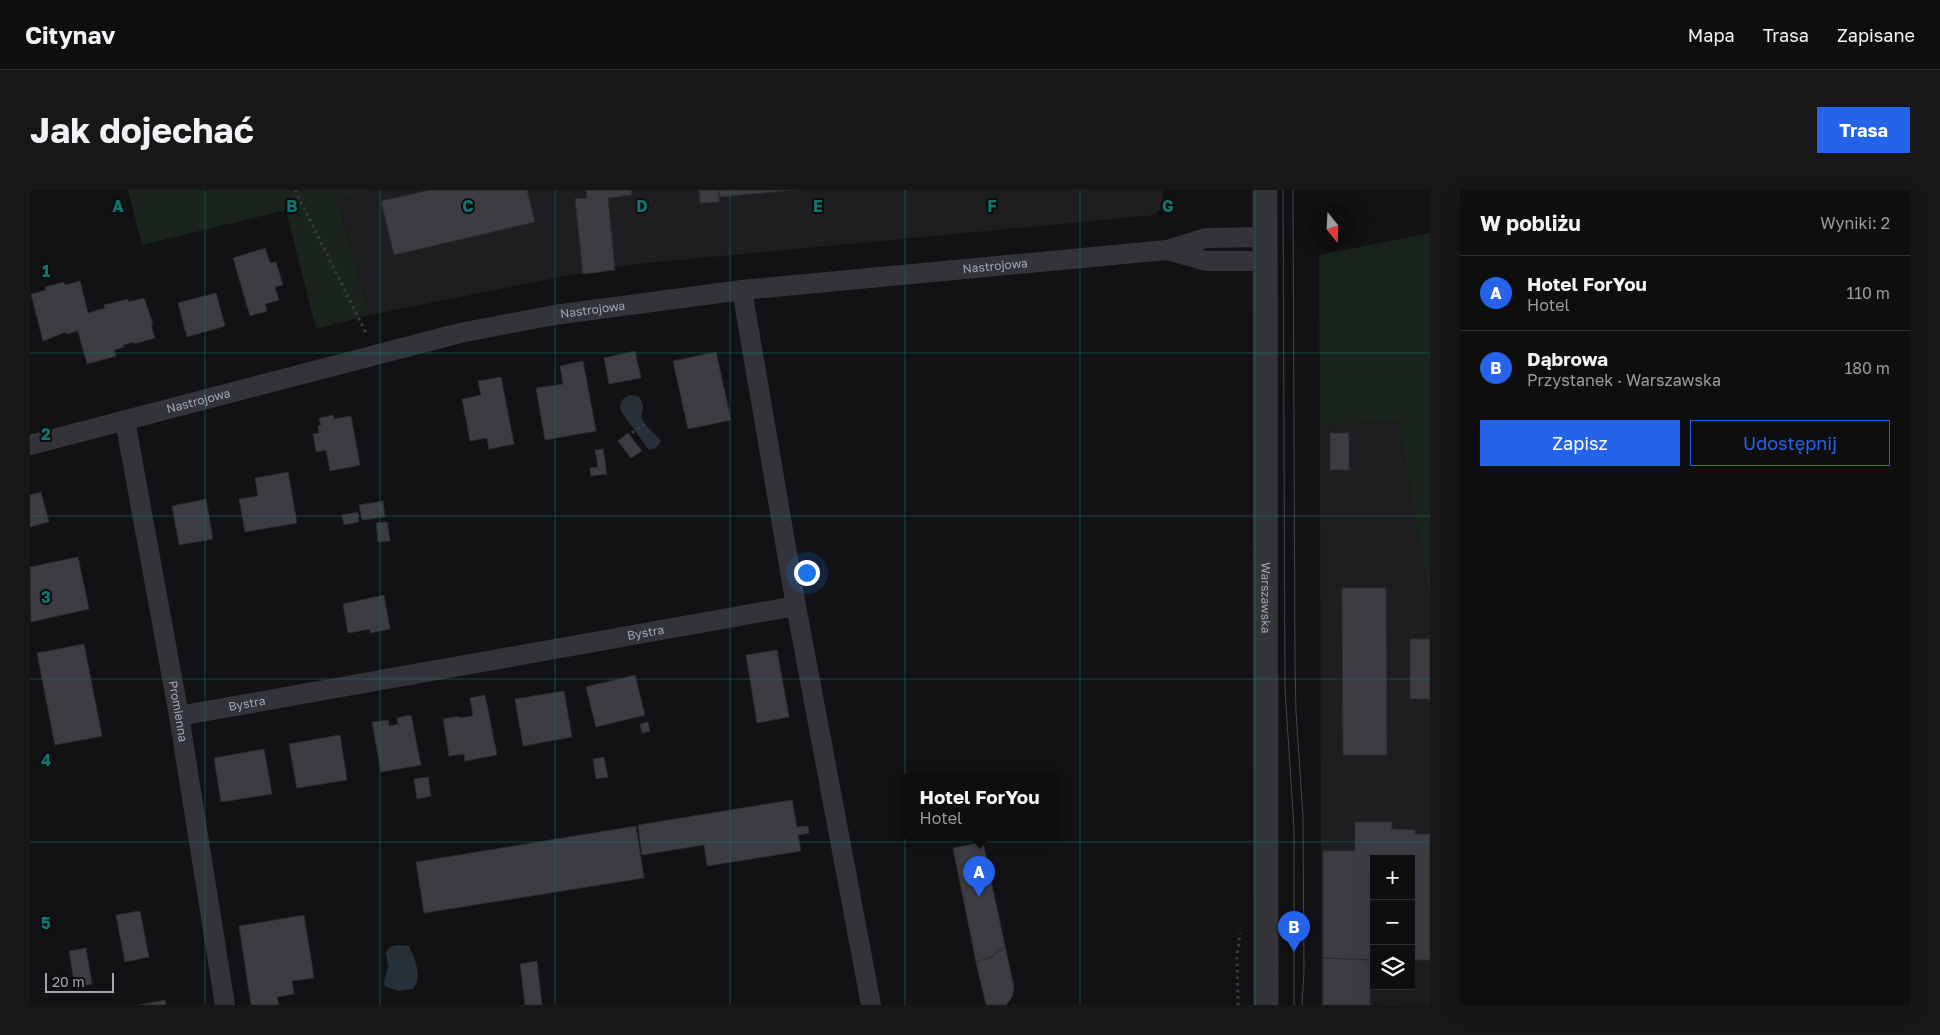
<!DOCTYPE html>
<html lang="pl">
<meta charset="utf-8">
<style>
body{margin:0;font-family:"Golos Text",sans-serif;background:#171718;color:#f1f3f6}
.controls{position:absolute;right:15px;bottom:15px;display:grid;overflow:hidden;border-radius:0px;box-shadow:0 5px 20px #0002}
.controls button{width:45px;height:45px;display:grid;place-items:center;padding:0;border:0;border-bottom:1px solid #2e2e2f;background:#0e0e0f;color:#f1f3f6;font:25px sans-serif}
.compass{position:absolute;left:1280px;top:15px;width:45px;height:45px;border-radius:50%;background:#0e0e0f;box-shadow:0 5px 20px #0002;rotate:162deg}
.scale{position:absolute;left:15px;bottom:12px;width:69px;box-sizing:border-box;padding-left:5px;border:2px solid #a2a7b6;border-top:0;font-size:14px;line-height:18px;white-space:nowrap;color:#a2a7b6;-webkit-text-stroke:4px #0d0d0f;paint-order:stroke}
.you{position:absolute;left:776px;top:382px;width:18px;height:18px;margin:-12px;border:4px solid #fff;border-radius:50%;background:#1a73e8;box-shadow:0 0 0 8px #1a73e833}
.badge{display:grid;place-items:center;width:32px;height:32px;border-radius:50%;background:#2563eb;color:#fff;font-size:16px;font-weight:700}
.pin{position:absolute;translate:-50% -41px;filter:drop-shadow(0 1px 2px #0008)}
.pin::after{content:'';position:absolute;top:26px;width:18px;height:15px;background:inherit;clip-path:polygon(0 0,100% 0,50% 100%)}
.popup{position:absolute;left:872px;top:584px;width:155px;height:65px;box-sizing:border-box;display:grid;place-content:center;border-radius:0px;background:#0e0e0f;filter:drop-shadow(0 1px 4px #0005);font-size:16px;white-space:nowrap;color:#9b9c9e}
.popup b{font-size:19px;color:#f1f3f6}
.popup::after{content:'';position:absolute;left:50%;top:100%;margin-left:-10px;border:10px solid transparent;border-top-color:#0e0e0f}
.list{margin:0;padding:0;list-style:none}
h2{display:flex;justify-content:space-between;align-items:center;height:65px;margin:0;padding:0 20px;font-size:21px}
h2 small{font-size:16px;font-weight:400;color:#9b9c9e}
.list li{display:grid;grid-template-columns:32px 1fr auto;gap:15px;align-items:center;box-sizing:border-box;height:75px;padding:0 20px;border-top:1px solid #2e2e2f}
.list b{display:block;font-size:19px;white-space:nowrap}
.list p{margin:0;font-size:16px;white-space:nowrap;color:#9b9c9e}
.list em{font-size:16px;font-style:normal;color:#9b9c9e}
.actions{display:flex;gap:10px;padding:15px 20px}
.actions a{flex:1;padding:11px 0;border:1px solid #2563eb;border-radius:0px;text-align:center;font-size:18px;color:#2563eb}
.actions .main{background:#2563eb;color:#fff}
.icon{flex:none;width:28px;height:28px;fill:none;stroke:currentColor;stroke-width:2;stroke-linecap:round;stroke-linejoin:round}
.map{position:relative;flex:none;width:1400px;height:815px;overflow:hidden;border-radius:0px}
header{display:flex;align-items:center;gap:30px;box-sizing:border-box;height:70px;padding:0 25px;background:#0e0e0f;border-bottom:1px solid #2e2e2f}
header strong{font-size:24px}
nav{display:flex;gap:28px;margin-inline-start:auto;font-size:18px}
.intro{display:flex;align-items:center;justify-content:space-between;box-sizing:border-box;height:120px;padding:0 30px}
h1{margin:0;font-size:35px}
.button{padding:12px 22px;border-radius:0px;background:#2563eb;color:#fff;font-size:18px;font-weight:700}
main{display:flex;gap:30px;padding:0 30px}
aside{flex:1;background:#0e0e0f;border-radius:0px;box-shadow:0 5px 20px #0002}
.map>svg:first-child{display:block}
</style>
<header>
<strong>Citynav</strong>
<nav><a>Mapa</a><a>Trasa</a><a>Zapisane</a></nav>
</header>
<div class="intro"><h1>Jak dojechać</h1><a class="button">Trasa</a></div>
<main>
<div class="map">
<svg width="1400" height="815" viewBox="0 0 1400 815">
<rect width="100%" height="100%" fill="#121214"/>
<path fill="#1e1e21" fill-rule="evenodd" d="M346,0h786l1,15 -8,10 -518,49 -67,11 -200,40 -33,-117z
M1368,231l32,181v403h-109l-1,-580zM1344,669h37v127h-37z"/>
<path fill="#1a231c" d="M98,0h248l-39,9 33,116 -54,14 -30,-119 -144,35z
M1400,43v369l-32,-181 -78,4 -1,-170z"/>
<path fill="#273039" d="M599,205l9,1c6,7 6,12 3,21l4,7 16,17 -5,7 -7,2 -27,-37 -2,-6 2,-7z
M368,755l11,1c6,14 14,30 4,43l-15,2 -13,-5 -1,-4 4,-15 -2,-15 4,-5z"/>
<path fill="#3c3c42" stroke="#2c2c31" d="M400,0h97l8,32 -141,33 -13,-54z
M556,0h45l1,5 -24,3 7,72 -32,4 -8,-75 12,-1z
M669,0h20v12l-19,1z
M689,0h76l-76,7z
M235,58l5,15 6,-1 7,23 -8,2 4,13 -14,4 2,7 -17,5 -17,-58z
M50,91l8,32 17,-5 -1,-3 24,-6v3l16,-4 9,26 -2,1 4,13 -21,6v-2l-11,3 1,2 -10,3 2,6 -29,8 -9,-33 -11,3 -1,-2 -23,9 -12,-47 15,-4 -1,-3 19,-5 1,3z
M186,103l9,33 -38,11 -9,-34z
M605,161l6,27 -32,6 -5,-26z
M686,162l15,68 -43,9 -15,-68z
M553,171l13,70 -51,9 -9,-52 27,-4 -3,-18z
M471,187l13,67 -25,5 -2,-11 -17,3 -8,-42 19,-4 -3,-14z
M303,225l1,4 17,-3 9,49 -30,6 -4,-21 -10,2 -3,-18 6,-1 -1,-7 3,-1 -2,-7z
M598,243l14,18 -11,7 -13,-17z
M1300,243h19v37h-19z
M573,259l4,25 -16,2 -1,-8 8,-1 -3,-17z
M258,282l9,51 -52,9 -6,-33 19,-3 -3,-18z
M11,302l8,30 -19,5v-32z
M176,309l7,40 -34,6 -7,-39z
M353,311l2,16 -23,3 -3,-15z
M328,322l1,10 -15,3 -2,-10z
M357,332l3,19 -12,1 -2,-19z
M48,367l11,52 -58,13 -1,-55z
M1312,398h44l1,167h-44z
M354,405l6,34 -20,4v-4l-22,4 -5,-29z
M1380,449h20v60h-20z
M54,454l18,92 -47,9 -18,-92z
M747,460l12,67 -32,6 -11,-68z
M605,485l10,40 -49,12 -10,-40z
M534,501l8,46 -49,9 -8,-47z
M455,505l12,60 -32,6 -1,-7 -15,2 -6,-37 16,-3v2l14,-2 -3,-18z
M381,525l10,50 -40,7 -9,-50 16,-2 1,6 9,-2 -1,-6z
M618,532l2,9 -8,2 -2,-9z
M310,545l7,45 -50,8 -8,-44z
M234,559l8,45 -51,8 -7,-44z
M574,567l4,20 -12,2 -3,-20z
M398,587l3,19 -14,3 -3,-20z
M762,610l5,27 11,-1 1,7 -11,2 3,16 -94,15 -3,-21 -62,10 -4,-30z
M1325,632h37v7l23,1v4h15v126h-19v-101h-37v101l-51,-2v-107h32z
M606,636l8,52 -220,35 -8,-51z
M953,652l22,104 -13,11 -16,5 -23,-114z
M110,721l9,46 -24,5 -9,-47z
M274,725l10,63 -22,3 2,13 -17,3 2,8h-28l-12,-79z
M975,756l9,41 -2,10 -6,8h-20l-10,-43 15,-5z
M56,758l6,36 -17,3 -6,-36z
M1293,768l48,2 -1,45h-47z
M507,771l5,44h-17l-5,-41z
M135,810l1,5h-27z"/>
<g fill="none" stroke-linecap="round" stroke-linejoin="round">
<path stroke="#393b41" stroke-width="3" stroke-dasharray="2.5 4" stroke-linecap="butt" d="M265,0l72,145
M602,243l16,-12
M1208,815l-1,-48 3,-24"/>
<g stroke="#33343a" stroke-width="20">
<path d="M1137,60l39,11h59"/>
<path id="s1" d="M95,230l54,296 46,289"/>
<path id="s2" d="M0,255l430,-112 94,-18 188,-25 425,-40 39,-12 59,-1"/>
<path d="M766,416l75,399"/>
<path id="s3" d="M149,526l617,-110 -54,-316"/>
</g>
<path stroke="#33343a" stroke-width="25" id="s4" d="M1235,0l1,815"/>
<path stroke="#46474f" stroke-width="1" d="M1253,0l2,499 9,140v176
M1263,0l2,472 1,50 7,104 1,156 -2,33"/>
</g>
<path fill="none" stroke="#0f766e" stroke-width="1" stroke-opacity="0.55" d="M175,0v815M350,0v815M525,0v815M700,0v815M875,0v815M1050,0v815M1225,0v815M0,163h1400M0,326h1400M0,489h1400M0,652h1400"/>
<g text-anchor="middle" stroke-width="4" stroke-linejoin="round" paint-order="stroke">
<g font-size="12" fill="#a2a7b6" stroke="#0d0d0f">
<text dy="4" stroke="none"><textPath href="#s2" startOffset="984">Nastrojowa</textPath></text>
<text dy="4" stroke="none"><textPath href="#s2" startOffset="579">Nastrojowa</textPath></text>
<text dy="4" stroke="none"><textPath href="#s2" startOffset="174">Nastrojowa</textPath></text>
<text dy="4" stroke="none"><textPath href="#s4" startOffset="408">Warszawska</textPath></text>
<text dy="4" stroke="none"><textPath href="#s3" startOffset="474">Bystra</textPath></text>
<text dy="4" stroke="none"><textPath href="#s3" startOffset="69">Bystra</textPath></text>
<text dy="4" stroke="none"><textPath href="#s1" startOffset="296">Promienna</textPath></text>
</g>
</g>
<g font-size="16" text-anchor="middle" font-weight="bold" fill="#0f766e" stroke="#0d0d0f" stroke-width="4" stroke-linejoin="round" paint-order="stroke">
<text x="88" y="22">A</text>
<text x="262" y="22">B</text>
<text x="438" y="22">C</text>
<text x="612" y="22">D</text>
<text x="788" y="22">E</text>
<text x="962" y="22">F</text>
<text x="1138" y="22">G</text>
<text x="16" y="87">1</text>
<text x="16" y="250">2</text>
<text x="16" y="413">3</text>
<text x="16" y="576">4</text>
<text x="16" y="739">5</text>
</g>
</svg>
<div class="controls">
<button>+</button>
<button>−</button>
<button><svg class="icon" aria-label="layers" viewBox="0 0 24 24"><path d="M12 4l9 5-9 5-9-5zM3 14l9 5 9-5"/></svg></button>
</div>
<svg class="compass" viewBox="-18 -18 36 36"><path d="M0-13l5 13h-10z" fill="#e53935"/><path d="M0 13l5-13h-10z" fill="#9b9c9e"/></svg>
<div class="scale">20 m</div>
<div class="you"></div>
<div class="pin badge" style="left:949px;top:707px">A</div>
<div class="popup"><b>Hotel ForYou</b>Hotel</div>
<div class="pin badge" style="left:1264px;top:762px">B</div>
</div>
<aside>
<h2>W pobliżu<small>Wyniki: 2</small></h2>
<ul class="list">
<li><span class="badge">A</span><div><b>Hotel ForYou</b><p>Hotel</p></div><em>110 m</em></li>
<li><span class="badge">B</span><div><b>Dąbrowa</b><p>Przystanek · Warszawska</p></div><em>180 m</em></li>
</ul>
<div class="actions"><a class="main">Zapisz</a><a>Udostępnij</a></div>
</aside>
</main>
